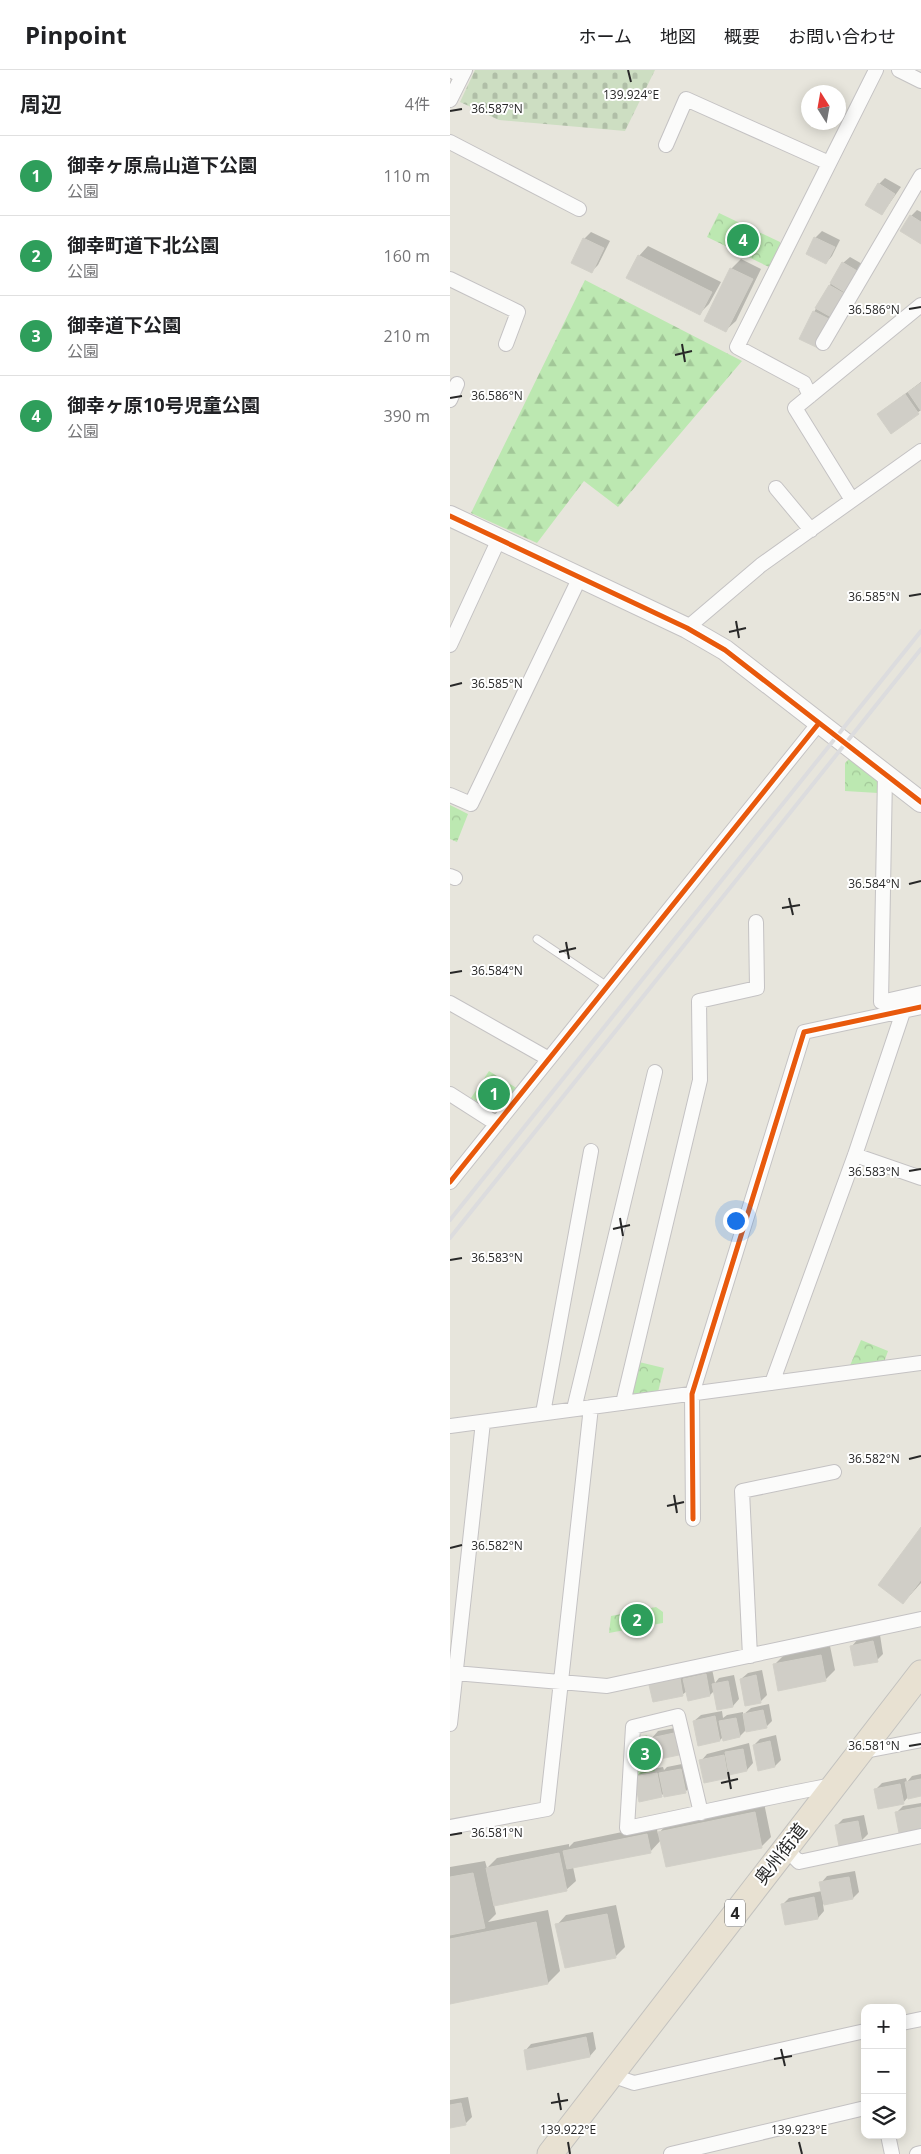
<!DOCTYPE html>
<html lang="ja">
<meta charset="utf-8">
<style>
body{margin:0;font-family:"Open Sans","Noto Sans JP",sans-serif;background:#f6f6f6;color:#202124}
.controls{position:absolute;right:15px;bottom:15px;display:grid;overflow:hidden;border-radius:10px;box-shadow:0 2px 12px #0003}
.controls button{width:45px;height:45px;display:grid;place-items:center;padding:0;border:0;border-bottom:1px solid #e0e0e0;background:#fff;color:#202124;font:25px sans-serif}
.compass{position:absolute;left:351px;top:15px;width:45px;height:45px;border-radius:50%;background:#fff;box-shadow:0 2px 12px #0003;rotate:349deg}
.you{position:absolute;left:285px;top:1150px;width:18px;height:18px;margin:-12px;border:4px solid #fff;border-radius:50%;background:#1a73e8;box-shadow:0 0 0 8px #1a73e833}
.badge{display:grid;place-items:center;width:32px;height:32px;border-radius:50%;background:#6b6a67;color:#fff;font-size:16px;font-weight:700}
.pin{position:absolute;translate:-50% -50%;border:2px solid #fff;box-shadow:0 1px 5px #0006}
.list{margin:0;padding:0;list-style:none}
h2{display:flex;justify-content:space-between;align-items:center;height:65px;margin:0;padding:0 20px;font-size:21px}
h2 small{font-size:16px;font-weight:400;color:#757577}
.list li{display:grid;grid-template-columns:32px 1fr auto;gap:15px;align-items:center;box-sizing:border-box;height:80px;padding:0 20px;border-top:1px solid #e0e0e0}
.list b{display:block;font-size:19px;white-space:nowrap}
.list p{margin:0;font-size:16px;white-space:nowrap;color:#757577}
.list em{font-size:16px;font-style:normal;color:#757577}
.icon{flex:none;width:28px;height:28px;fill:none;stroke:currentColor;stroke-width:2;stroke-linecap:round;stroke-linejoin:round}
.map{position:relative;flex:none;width:471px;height:2084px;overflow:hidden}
header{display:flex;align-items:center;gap:30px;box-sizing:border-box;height:70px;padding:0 25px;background:#fff;border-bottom:1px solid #e0e0e0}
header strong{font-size:24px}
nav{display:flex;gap:28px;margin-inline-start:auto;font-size:18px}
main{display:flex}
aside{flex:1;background:#fff}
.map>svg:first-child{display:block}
</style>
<header>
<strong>Pinpoint</strong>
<nav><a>ホーム</a><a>地図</a><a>概要</a><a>お問い合わせ</a></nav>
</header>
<main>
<aside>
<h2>周辺<small>4件</small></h2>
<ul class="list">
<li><span class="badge" style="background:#2e9e5b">1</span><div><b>御幸ヶ原烏山道下公園</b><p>公園</p></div><em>110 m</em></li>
<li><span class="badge" style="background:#2e9e5b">2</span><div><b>御幸町道下北公園</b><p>公園</p></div><em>160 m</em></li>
<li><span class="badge" style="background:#2e9e5b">3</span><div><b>御幸道下公園</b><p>公園</p></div><em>210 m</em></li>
<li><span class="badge" style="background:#2e9e5b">4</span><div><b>御幸ヶ原10号児童公園</b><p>公園</p></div><em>390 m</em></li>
</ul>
</aside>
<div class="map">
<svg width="471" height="2084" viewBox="0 0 471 2084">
<defs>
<pattern id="forest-firs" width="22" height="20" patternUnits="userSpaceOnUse" patternTransform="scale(1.25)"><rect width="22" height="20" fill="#bce8b1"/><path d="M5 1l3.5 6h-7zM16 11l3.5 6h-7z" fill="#a2c798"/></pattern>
<pattern id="cemetery-stones" width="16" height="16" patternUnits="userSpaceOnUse" patternTransform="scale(1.25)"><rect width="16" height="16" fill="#cddec2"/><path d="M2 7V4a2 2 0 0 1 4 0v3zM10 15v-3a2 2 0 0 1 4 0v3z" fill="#b0bea7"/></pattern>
<pattern id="park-crowns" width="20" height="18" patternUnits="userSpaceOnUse" patternTransform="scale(1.25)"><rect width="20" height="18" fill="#bce8b1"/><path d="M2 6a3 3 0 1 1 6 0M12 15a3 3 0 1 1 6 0" fill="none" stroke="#a2c798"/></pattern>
</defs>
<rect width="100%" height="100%" fill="#e7e5dc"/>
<path fill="url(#forest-firs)" d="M135,210l157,81 -124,146 -34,-26 -47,62 -66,-30z"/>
<path fill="url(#cemetery-stones)" d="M25,0h180l-30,61 -126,-11 -39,-18z"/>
<path fill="url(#park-crowns)" d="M269,143l61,29 1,8 -10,18 -64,-31z
M399,689l29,22v12l-33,-2v-28z
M0,735l18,9 -11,28 -7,-3z
M39,1001l29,18 -14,20 -10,2 -23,-13z
M411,1270l27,11 -5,14 -35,5z
M189,1292l25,6 -7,28 -21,3 -5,-6z
M206,1537l7,5v11l-54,10 2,-17z
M197,1665l8,36 -18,4 4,-38z"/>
<path fill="#0003" d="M435,108l16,9 -19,27 -3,-30z
M467,140l4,2v30l-10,-26z
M372,161l18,9 -8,16 -6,7 -11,-25z
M141,162l19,9 -12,24 -7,7 -18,-9 11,-24z
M198,176l73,36 -12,22 -9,9 -61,-57z
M400,187l14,8 -40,75 -10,-28 29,-49z
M291,189l20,10 -25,52 -10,9 -20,-10 25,-51z
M471,312v28l-30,22 -13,-18z
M471,1459v54l-18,20z
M430,1565l3,19 -6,6 -25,-14 6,-7z
M380,1576l5,24 -10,10 -51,-15 10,-10z
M262,1599l3,14 4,-5 15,-3 5,24 -6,7 -19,-15 -4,4 -21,4 -2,-8 -5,4 -31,-10 6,-6 29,-6 1,4 4,-4z
M312,1600l5,25 -7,7 -19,-23 7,-6z
M319,1634l3,17 -6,6 -19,2 -7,7 -16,3 -1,-2 -3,3 -26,-19 7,-6 21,-4 1,7 4,-3 16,-3v3l8,-7z
M231,1657l4,21 -7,6 -26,-16 6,-7z
M326,1665l5,25 -6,6 -16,3 -5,-24 6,-6z
M299,1673l4,20 -6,7 -15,3 -4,4 -27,-16 6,-7z
M237,1693l5,22 -7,7 -21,1 -3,3 -26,-18 6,-7 22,-4 1,3 3,-3z
M471,1704v21l-13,2 -5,6 -28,-13 7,-7 24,-5 1,4 5,-6z
M314,1733l7,34 -10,10 -100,-7 -11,12 -77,15 3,14 -10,9 -72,15 2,9 -8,8 60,-12 12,61 -12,12 -98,20v-136l35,-6 2,7 10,-10 72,-14v3l5,-5 82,-17 2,9 11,-12z
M471,1733v24l-25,-14 7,-7z
M414,1745l4,19 -6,6 -26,-14 7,-7z
M405,1801l4,21 -6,6 -30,6 1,7 -6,7 -36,-13 7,-7 33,-7 -1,-8 6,-7z
M166,1835l9,42 -10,10 -58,-32 9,-10z
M143,1962l3,17 -6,7 -62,12 -3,-17 6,-7z
M18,2027l4,20 -7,7 -15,3v-27z"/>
<path fill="#d0cec7" stroke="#d2d0c8" d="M428,113l17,11 -13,21 -17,-10z
M460,145l11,7v22l-21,-13z
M364,167l21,10 -9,17 -20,-10z
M133,168l21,10 -12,25 -21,-10z
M188,185l74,37 -12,23 -74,-37z
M392,192l17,10 -13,21 -16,-10z
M280,198l23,11 -27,53 -22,-11z
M379,215l16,9 -14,23 -16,-9z
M363,241l18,9 -13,28 -19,-9z
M471,313v28l-13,-19z
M455,324l14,20 -28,20 -14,-20z
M471,1457v53l-18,24 -25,-19z
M423,1571l5,21 -24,4 -4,-20z
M371,1585l5,26 -48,10 -5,-27z
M256,1604l4,22 -22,5 -5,-22z
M306,1605l5,28 -16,3 -5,-27z
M230,1608l3,18 -30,6 -4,-17z
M278,1611l5,26 -16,3 -5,-26z
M313,1640l4,18 -21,4 -3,-18z
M265,1646l5,25 -22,5 -5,-25z
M286,1648l4,19 -17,4 -4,-20z
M224,1663l5,22 -24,5 -4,-22z
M320,1671l5,26 -17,4 -5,-26z
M293,1679l4,22 -18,4 -4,-23z
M274,1685l4,23 -24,5 -5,-23z
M231,1699l5,24 -22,4 -5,-24z
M207,1703l5,24 -23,5 -5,-25z
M471,1709v17l-13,3 -3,-17z
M450,1714l4,20 -26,5 -4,-20z
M471,1737v22l-22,4 -4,-21z
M305,1742l7,36 -96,19 -8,-35z
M408,1751l4,21 -23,4 -4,-21z
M197,1764l4,19 -84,16 -4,-18z
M109,1783l8,38 -73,15 -8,-38z
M23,1803l12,55 -35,7v-58z
M399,1807l4,22 -29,6 -5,-23z
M364,1827l4,22 -33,6 -4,-21z
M157,1844l9,44 -51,10 -10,-44z
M86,1852l12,62 -98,20v-65z
M136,1967l4,20 -63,13 -3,-20z
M11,2033l5,22 -16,3v-23z"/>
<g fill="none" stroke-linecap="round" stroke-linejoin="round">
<defs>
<path id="lane" d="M87,869l70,47"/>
<path id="street" d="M0,0l12,6
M449,0l22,11
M0,30l15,-30
M0,72l129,67
M216,75l20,-46 143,64
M0,209l68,33 -12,32
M373,273l98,-167
M360,326l-6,-13 -67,-36 139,-277
M0,330l7,-16
M326,418l35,42
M402,430l-57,-92 126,-103
M237,558l74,-63 160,-114
M0,575l49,-106
M435,705l-4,227 40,-9
M0,725l21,9 109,-227
M0,806l5,2
M0,933l99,56
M0,1024l47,30
M405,1085l66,23
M0,1112l369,-459
M322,1313l83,-228 48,-143
M173,1333l77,-323 -1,-79 58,-13 -1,-66
M124,1339l81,-337
M93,1343l48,-262
M0,1356l471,-63
M243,1449l-1,-125 112,-362 117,-25
M300,1586l-8,-165 92,-19
M5,1603l152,13 314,-67
M0,1654l33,-302
M410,1682l61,-12
M251,1743l-23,-97 -45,11 -6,101c69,-14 137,-30 206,-43
M0,1757l97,-18 44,-402
M335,1778l14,14 122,-26
M452,1953l19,-4
M161,2005l23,8 231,-52
M438,2065l4,19
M221,2084l194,-46
M467,2084l4,-1"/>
<path id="secondary" d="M0,446l237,112 38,22 196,152"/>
<path id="highway" d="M100,2084l371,-481"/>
</defs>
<use href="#lane" stroke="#c4c2c3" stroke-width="9"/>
<use href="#street" stroke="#c4c2c3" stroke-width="16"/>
<use href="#secondary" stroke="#c4c2c3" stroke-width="22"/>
<use href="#highway" stroke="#c3c2bf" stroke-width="27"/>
<use href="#lane" stroke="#fbfbfa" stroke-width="7"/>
<use href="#street" stroke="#fbfbfa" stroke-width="14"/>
<use href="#secondary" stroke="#fbfbfa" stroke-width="20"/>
<use href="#highway" stroke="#e8e1d2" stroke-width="25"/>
<path stroke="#dcdcde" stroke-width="4" d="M0,1150l471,-589
M0,1168l471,-589"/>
<defs>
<path id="cycleway" d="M0,446l237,112 38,22 196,152
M0,1112l369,-459
M243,1449l-1,-125 112,-362 117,-25"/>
</defs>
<use href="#cycleway" stroke="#fff" stroke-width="8"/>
<use href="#cycleway" stroke="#e8590c" stroke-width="5"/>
</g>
<path fill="none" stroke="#282828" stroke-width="2" d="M178,0l3,12M0,41l12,-2M459,239l12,-2M232,274l3,18M225,285l17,-4M0,328l12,-2M459,526l12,-2M286,551l3,17M279,562l17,-4M0,616l12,-3M459,814l12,-3M339,828l4,17M332,838l18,-3M116,872l3,17M109,882l17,-4M0,903l12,-2M459,1101l12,-2M170,1148l3,18M163,1159l17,-4M0,1190l12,-2M459,1389l12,-3M224,1425l3,18M217,1436l17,-4M0,1478l12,-3M459,1676l12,-2M278,1702l3,17M271,1713l17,-4M0,1765l12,-2M331,1979l4,17M324,1989l18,-3M108,2023l3,17M101,2033l17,-3M118,2072l2,12M349,2072l3,12"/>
<g text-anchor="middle" stroke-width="4" stroke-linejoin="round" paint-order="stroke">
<rect fill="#fff" stroke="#686868" stroke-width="1" x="275" y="1829.5" width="20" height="27" rx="4"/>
<g font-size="16" font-weight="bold" fill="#282828">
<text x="285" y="1849">4</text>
</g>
<g font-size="18" fill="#282828" stroke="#fff">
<text transform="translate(331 1784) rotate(-52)" y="6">奥州街道</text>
</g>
</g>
<g font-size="12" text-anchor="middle" fill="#282828" stroke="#fff" stroke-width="4" stroke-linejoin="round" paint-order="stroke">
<text x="181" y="29">139.924°E</text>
<text x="47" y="43">36.587°N</text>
<text x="424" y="244">36.586°N</text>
<text x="47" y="330">36.586°N</text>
<text x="424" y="531">36.585°N</text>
<text x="47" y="618">36.585°N</text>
<text x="424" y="818">36.584°N</text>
<text x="47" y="905">36.584°N</text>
<text x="424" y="1106">36.583°N</text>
<text x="47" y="1192">36.583°N</text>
<text x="424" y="1393">36.582°N</text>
<text x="47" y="1480">36.582°N</text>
<text x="424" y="1680">36.581°N</text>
<text x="47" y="1767">36.581°N</text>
<text x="118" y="2064">139.922°E</text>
<text x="349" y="2064">139.923°E</text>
</g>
</svg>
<div class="controls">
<button>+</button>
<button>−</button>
<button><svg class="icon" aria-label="layers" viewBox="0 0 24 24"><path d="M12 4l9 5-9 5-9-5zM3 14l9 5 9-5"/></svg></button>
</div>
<svg class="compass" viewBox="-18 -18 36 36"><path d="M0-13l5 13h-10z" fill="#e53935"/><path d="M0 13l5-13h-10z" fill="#757577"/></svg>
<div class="you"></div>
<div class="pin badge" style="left:44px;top:1024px;background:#2e9e5b">1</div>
<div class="pin badge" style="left:187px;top:1550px;background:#2e9e5b">2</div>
<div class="pin badge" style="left:195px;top:1684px;background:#2e9e5b">3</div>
<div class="pin badge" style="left:293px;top:170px;background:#2e9e5b">4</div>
</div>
</main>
